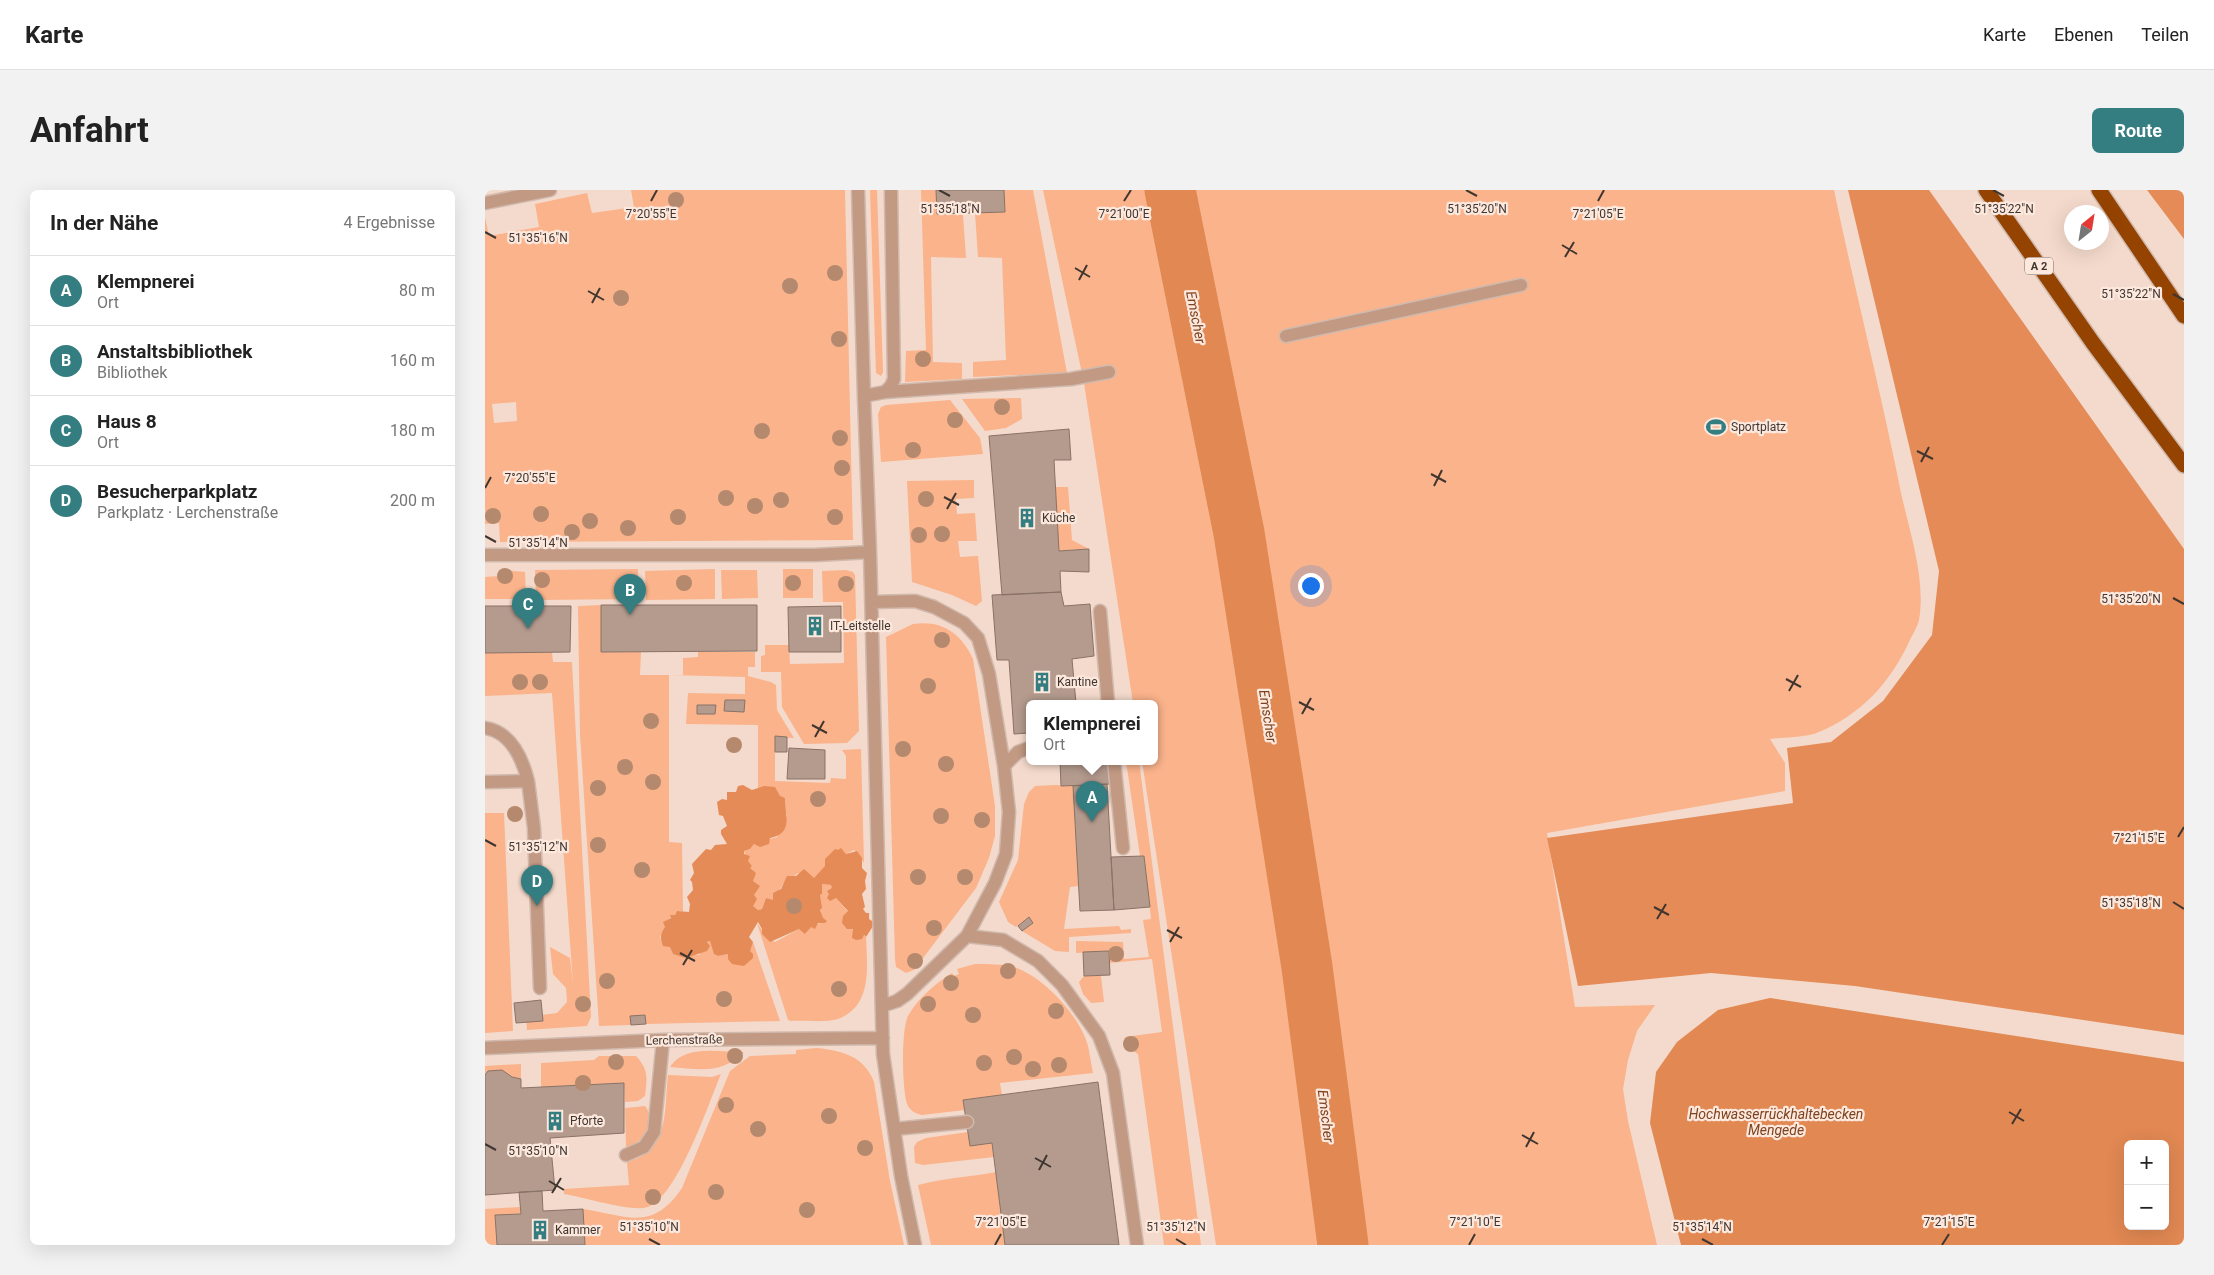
<!DOCTYPE html>
<html lang="de">
<meta charset="utf-8">
<style>
body{margin:0;font-family:Roboto,sans-serif;background:#f2f2f2;color:#222}
.controls{position:absolute;right:15px;bottom:15px;display:grid;overflow:hidden;border-radius:8px;box-shadow:0 5px 20px #0002}
.controls button{width:45px;height:45px;display:grid;place-items:center;padding:0;border:0;border-bottom:1px solid #e0e0e0;background:#fff;color:#222;font:25px sans-serif}
.compass{position:absolute;left:1579px;top:15px;width:45px;height:45px;border-radius:50%;background:#fff;box-shadow:0 5px 20px #0002;rotate:30deg}
.you{position:absolute;left:825px;top:395px;width:18px;height:18px;margin:-12px;border:4px solid #fff;border-radius:50%;background:#1a73e8;box-shadow:0 0 0 8px #1a73e833}
.badge{display:grid;place-items:center;width:32px;height:32px;border-radius:50%;background:#347d81;color:#fff;font-size:16px;font-weight:700}
.pin{position:absolute;translate:-50% -41px;filter:drop-shadow(0 1px 2px #0008)}
.pin::after{content:'';position:absolute;top:26px;width:18px;height:15px;background:inherit;clip-path:polygon(0 0,100% 0,50% 100%)}
.popup{position:absolute;left:541px;top:510px;width:132px;height:65px;box-sizing:border-box;display:grid;place-content:center;border-radius:8px;background:#fff;filter:drop-shadow(0 1px 4px #0005);font-size:16px;white-space:nowrap;color:#767676}
.popup b{font-size:19px;color:#222}
.popup::after{content:'';position:absolute;left:50%;top:100%;margin-left:-10px;border:10px solid transparent;border-top-color:#fff}
.list{margin:0;padding:0;list-style:none}
h2{display:flex;justify-content:space-between;align-items:center;height:65px;margin:0;padding:0 20px;font-size:21px}
h2 small{font-size:16px;font-weight:400;color:#767676}
.list li{display:grid;grid-template-columns:32px 1fr auto;gap:15px;align-items:center;box-sizing:border-box;height:70px;padding:0 20px;border-top:1px solid #e0e0e0}
.list b{display:block;font-size:19px;white-space:nowrap}
.list p{margin:0;font-size:16px;white-space:nowrap;color:#767676}
.list em{font-size:16px;font-style:normal;color:#767676}
.map{position:relative;flex:none;width:1699px;height:1055px;overflow:hidden;border-radius:8px}
header{display:flex;align-items:center;gap:30px;box-sizing:border-box;height:70px;padding:0 25px;background:#fff;border-bottom:1px solid #e0e0e0}
header strong{font-size:24px}
nav{display:flex;gap:28px;margin-inline-start:auto;font-size:18px}
.intro{display:flex;align-items:center;justify-content:space-between;box-sizing:border-box;height:120px;padding:0 30px}
h1{margin:0;font-size:35px}
.button{padding:12px 22px;border-radius:8px;background:#347d81;color:#fff;font-size:18px;font-weight:700}
main{display:flex;gap:30px;padding:0 30px}
aside{flex:1;background:#fff;border-radius:8px;box-shadow:0 5px 20px #0002}
.map>svg:first-child{display:block}
</style>
<header>
<strong>Karte</strong>
<nav><a>Karte</a><a>Ebenen</a><a>Teilen</a></nav>
</header>
<div class="intro"><h1>Anfahrt</h1><a class="button">Route</a></div>
<main>
<aside>
<h2>In der Nähe<small>4 Ergebnisse</small></h2>
<ul class="list">
<li><span class="badge">A</span><div><b>Klempnerei</b><p>Ort</p></div><em>80 m</em></li>
<li><span class="badge">B</span><div><b>Anstaltsbibliothek</b><p>Bibliothek</p></div><em>160 m</em></li>
<li><span class="badge">C</span><div><b>Haus 8</b><p>Ort</p></div><em>180 m</em></li>
<li><span class="badge">D</span><div><b>Besucherparkplatz</b><p>Parkplatz · Lerchenstraße</p></div><em>200 m</em></li>
</ul>
</aside>
<div class="map">
<svg width="1699" height="1055" viewBox="0 0 1699 1055">
<rect width="100%" height="100%" fill="#f4dacc"/>
<path fill="#fab38b" fill-rule="evenodd" d="M146,0h214l8,350 -353,2 -1,-19 -14,1v-307l4,19 50,-9 -4,-23 52,-11 5,20 42,-6zM31,212l1,19 -23,2 -2,-19z
M385,0h7l6,182 -2,4 -5,-3z
M436,0h15l1,24 26,1 3,43 -35,-1 2,105 29,1v16l-57,3 1,-31 20,-1z
M519,0h29l34,183 -94,4v-15l33,-2 -4,-102 -24,-1 -3,-44 30,-1z
M558,0h791c21,101 47,202 67,303 9,40 25,87 18,127 -2,8 -8,17 -11,24 -19,40 -48,71 -89,88 -14,6 -34,5 -49,7l15,24v28l-238,42 28,174 80,-2 -18,26 -9,29 -5,29 5,32 29,124h-441l-74,-484h13v-58h-22l-49,-320z
M536,208l1,21 -16,9 -21,3 -23,-32z
M465,210l30,38 3,16 -102,8 -3,-48 3,-7 5,-2z
M489,290v18l-18,1 1,15 18,-1 2,28h-19l2,16 18,-1 4,45 -6,5 -24,-11 -40,-13 -5,-101z
M570,297h13l4,53 17,9 -30,2z
M153,379l1,30 -103,1 -1,-30z
M230,379v30l-69,1 -1,-29z
M298,379h30v29h-30z
M16,380l24,2 1,27h-41v-22l15,-1z
M236,380h36l1,28 -36,1z
M361,380l7,2 2,3 4,156 -12,12 -43,1 -22,-37 -1,-35h-20v-16l4,-1v-10h24l1,19 54,-1 -1,-61h-20l-1,-31z
M116,415v47h40l-1,23h43v-17l15,-1v-5h57v15h-7v9l23,6 5,3 1,25 17,28 -19,-1v44l55,2 1,-5 15,1v-23l-4,-6 19,-1 3,114 -4,-7 -6,-6 -8,4 -2,-3 -30,27 -16,-5 -15,11 -10,17 -7,-3 -4,11 -4,1 -5,-4v-29l-9,-26 6,-2 4,-5 23,-7 10,-22 -3,-7 1,-10 -5,-1 -8,-9 -14,2v-65l-72,-1 2,-31 57,1v-17l-76,-2v167l13,1 1,69 -3,-1 -16,11 1,5 -5,10 2,6 8,3 3,8 26,1 11,-15 5,14 3,2 10,-2 12,11 10,-4 -1,-10 4,-9 27,79 -134,3 -1,-9 -14,1v9l-32,1 -19,-291 -2,-129z
M428,434c29,-4 48,9 60,35l22,147v30l-6,22 -13,30 -62,82 -8,3 -10,-6 -1,-8 -9,-322z
M67,462l1,10h19l19,355 -4,9 -60,4 -1,-13 31,-4 10,-11 -1,-14 -13,-14 -3,-27 20,11 3,26 -21,-291 -67,3v-43z
M641,571h13l62,484h-37l-26,-191 -15,-9 2,-8 37,-5 -10,-73 -43,4v-12l-33,2v-12l47,1 1,17 25,-2 -6,-37 8,-1 -7,-63h-4z
M571,595l17,1 6,100 -9,1 -6,42 55,-3 2,4 10,-1v4l-62,4v15l-14,-1 -33,-20 11,-8 -4,-6 -13,10 -8,-5 -9,-20 19,-42 6,-56 5,-12 6,-6z
M0,623h19l9,218 -28,2z
M337,694l9,1 2,3 -4,6 1,6 6,-2 12,14 2,16 16,9c1,29 7,69 -28,82 -13,4 -33,1 -47,2l-3,-1 -31,-97 11,16 7,3 24,-13 22,-6 -1,-28 2,-1z
M490,774c13,0 27,0 39,3 29,9 66,49 74,79 2,9 3,18 5,27l-93,10 2,12 -39,5 2,10 -43,5c-6,-1 -13,-5 -15,-11 -5,-16 -6,-74 1,-88 10,-18 27,-32 44,-43l2,3 5,-2 -2,-5z
M599,786h17l3,26 -13,1 -8,-9 -4,-12z
M332,858c26,3 47,8 57,34l16,99 14,64h-319l-2,-36c45,7 69,23 99,-21l48,-117 20,-15 46,-2v-4z
M259,862c-23,23 -44,17 -74,15 15,-23 49,-15 74,-15z
M114,866h37c13,14 11,22 9,40l-7,5 -13,1 -1,-19 -83,4v-24l53,-3z
M36,874v15l-33,-8 -3,4v-9z
M236,884c-12,28 -46,132 -78,134 -18,2 -60,-11 -79,-14v-5l65,-4 -2,-23c43,-11 37,-51 41,-87l44,2z
M160,916c12,14 -2,39 -19,41l-1,-39z
M483,942l24,11 2,14 -71,8 -8,-2 -1,-16 3,-5 9,-4z
M511,982l10,73h-75l-13,-60c25,-7 52,-8 78,-13z
M35,1017l1,7 -26,1 2,30h-12v-36z"/>
<path fill="#e58b57" d="M1363,0h81l255,359v486l-329,-49 -144,-13 -133,13 -31,-148 246,-35 -6,-55 44,-6 52,-41 49,-66 7,-64z
M1662,0h37v49z
M258,595l9,5 12,-4 11,1 5,9 5,2c-1,16 10,35 -15,40l-1,6 -9,3 -6,-3 -4,5 -6,2v3l6,2 -2,5 4,5 -2,2 6,5 -3,8 7,5 -6,9 3,4 -4,7 5,4 4,-1 4,-11 7,2v-7l8,-4 6,-13h9l8,-7 10,9 11,-12v-7l10,-10 3,1 3,-2 5,6 11,-3 5,7v10l5,5 -2,8 1,8 -4,5 3,13 -2,2 3,4h3v6l6,4 -9,14 -2,-2 -2,4 -6,1 -4,-2 1,-9h-6l-5,-6 1,-7 5,-5 -12,-13 -6,3 -3,-3 2,-4 -2,-3 5,-3 -1,-3 -9,-1v10l-2,1 2,13 -2,2 3,8 4,3 -2,2h-7l-3,6 -4,-2 -6,7 -6,-5 -29,13 -8,-8v-5l-4,-7 -9,15 4,5 -3,9 3,3v4l-9,8 -12,-2 -4,-5v-5l-10,2 -4,-2 -4,-13 -3,1 3,4 -3,5 -21,7 -13,-4 -3,-7 -7,-1c-3,-9 -3,-11 2,-19l-2,-5 8,-4 -1,-3h5l2,-4 12,1 1,-8 -3,-7 6,-7 -1,-8 -2,-2 4,-7 -2,-9 14,-15 5,1 4,-5 12,-1 -6,-10v-4l6,-4 -4,-10 -4,-1 -2,-13 5,-3 5,1v-8h9l2,-6z"/>
<path fill="#e18853" fill-rule="evenodd" d="M1285,808l414,64v183h-503l-31,-122 6,-51 21,-30 41,-32zM1643,954h37v82h-37z"/>
<g fill="none" stroke-linecap="round" stroke-linejoin="round">
<path stroke="#e18853" stroke-width="51" d="M685,0l69,343 68,434 36,278"/>
</g>
<path fill="#b49b8e" stroke="#897266" d="M451,0h68l1,22 -68,2z
M584,239l2,31h-17l5,91 30,-2v23l-29,-1 1,21 -59,3 -13,-159z
M576,402l3,14 26,-2 4,52 -22,3 4,44h-47v30l-15,1 -5,-74h-12l-5,-65z
M116,415h156v46l-156,1z
M0,416h86l-1,46 -85,1z
M356,416v46h-52l-1,-45z
M240,510h20l-1,12 -20,-1z
M212,515h19l-1,9h-18z
M290,546l12,1v15h-12z
M304,558l36,2v29h-38z
M575,571h50l1,23 -50,2z
M622,594l7,126 -34,1 -7,-125z
M659,666l6,51 -36,3 -3,-53z
M544,727l4,6 -11,8 -4,-5z
M624,761l1,24 -26,1 -1,-24z
M56,810l2,21 -27,2 -2,-20z
M160,825l1,9 -15,1 -1,-9z
M17,880l10,7 9,2v9l103,-5v50l-74,5 5,52 -70,5v-120l3,-4z
M613,892l21,163h-114l-13,-102 -22,3 -7,-46z
M57,1001l1,20 40,-2 2,36h-88l-2,-30 26,-1 -2,-22z"/>
<g fill="none" stroke-linecap="round" stroke-linejoin="round">
<defs>
<path id="minor" d="M373,0l6,206 21,-4 186,-13 38,-7
M0,13l65,-13
M801,146l235,-51
M400,202l6,-6 3,-7 -3,-189
M379,206l6,156 13,502 18,122 14,69
M0,365h330l55,-3
M387,412l43,-1 19,6 30,16 14,15 11,36 15,92 5,46 -3,42 -11,29 -28,53 -60,58 -10,7 -15,5
M615,421l8,92
M0,538c26,4 37,29 43,53
M629,571l9,87
M519,576l14,-14 11,-4
M0,592l43,-1 6,47 6,160
M482,746l36,4 35,21 24,24 37,51 14,37 24,172
M0,858l178,-8 220,-2
M409,939l73,-7
M141,965l18,-8 10,-15 9,-92"/>
<path id="highway" d="M1501,0l107,153 91,122
M1614,0l85,126"/>
</defs>
<use href="#minor" stroke="#d0b9ad" stroke-width="15"/>
<use href="#highway" stroke="#d0b9ad" stroke-width="18"/>
<use href="#minor" stroke="#c29983" stroke-width="12"/>
<use href="#highway" stroke="#954300" stroke-width="15"/>
</g>
<g fill="#b5896e">
<circle cx="191" cy="10" r="8"/>
<circle cx="350" cy="83" r="8"/>
<circle cx="305" cy="96" r="8"/>
<circle cx="136" cy="108" r="8"/>
<circle cx="354" cy="149" r="8"/>
<circle cx="438" cy="169" r="8"/>
<circle cx="517" cy="217" r="8"/>
<circle cx="470" cy="230" r="8"/>
<circle cx="277" cy="241" r="8"/>
<circle cx="355" cy="248" r="8"/>
<circle cx="428" cy="260" r="8"/>
<circle cx="357" cy="278" r="8"/>
<circle cx="241" cy="308" r="8"/>
<circle cx="441" cy="309" r="8"/>
<circle cx="296" cy="310" r="8"/>
<circle cx="270" cy="316" r="8"/>
<circle cx="56" cy="324" r="8"/>
<circle cx="8" cy="326" r="8"/>
<circle cx="193" cy="327" r="8"/>
<circle cx="350" cy="327" r="8"/>
<circle cx="105" cy="331" r="8"/>
<circle cx="143" cy="338" r="8"/>
<circle cx="87" cy="342" r="8"/>
<circle cx="457" cy="344" r="8"/>
<circle cx="434" cy="345" r="8"/>
<circle cx="20" cy="386" r="8"/>
<circle cx="57" cy="390" r="8"/>
<circle cx="199" cy="393" r="8"/>
<circle cx="308" cy="393" r="8"/>
<circle cx="361" cy="394" r="8"/>
<circle cx="457" cy="450" r="8"/>
<circle cx="35" cy="492" r="8"/>
<circle cx="55" cy="492" r="8"/>
<circle cx="443" cy="496" r="8"/>
<circle cx="166" cy="531" r="8"/>
<circle cx="249" cy="555" r="8"/>
<circle cx="418" cy="559" r="8"/>
<circle cx="461" cy="574" r="8"/>
<circle cx="140" cy="577" r="8"/>
<circle cx="168" cy="592" r="8"/>
<circle cx="113" cy="598" r="8"/>
<circle cx="333" cy="609" r="8"/>
<circle cx="30" cy="624" r="8"/>
<circle cx="456" cy="626" r="8"/>
<circle cx="497" cy="630" r="8"/>
<circle cx="113" cy="655" r="8"/>
<circle cx="157" cy="680" r="8"/>
<circle cx="433" cy="687" r="8"/>
<circle cx="480" cy="687" r="8"/>
<circle cx="309" cy="716" r="8"/>
<circle cx="449" cy="738" r="8"/>
<circle cx="631" cy="764" r="8"/>
<circle cx="430" cy="771" r="8"/>
<circle cx="523" cy="781" r="8"/>
<circle cx="122" cy="791" r="8"/>
<circle cx="466" cy="793" r="8"/>
<circle cx="354" cy="799" r="8"/>
<circle cx="239" cy="809" r="8"/>
<circle cx="98" cy="814" r="8"/>
<circle cx="443" cy="814" r="8"/>
<circle cx="571" cy="821" r="8"/>
<circle cx="488" cy="825" r="8"/>
<circle cx="646" cy="854" r="8"/>
<circle cx="250" cy="866" r="8"/>
<circle cx="529" cy="867" r="8"/>
<circle cx="131" cy="872" r="8"/>
<circle cx="499" cy="873" r="8"/>
<circle cx="574" cy="875" r="8"/>
<circle cx="548" cy="879" r="8"/>
<circle cx="98" cy="893" r="8"/>
<circle cx="241" cy="915" r="8"/>
<circle cx="344" cy="926" r="8"/>
<circle cx="273" cy="939" r="8"/>
<circle cx="380" cy="958" r="8"/>
<circle cx="231" cy="1002" r="8"/>
<circle cx="168" cy="1007" r="8"/>
<circle cx="322" cy="1020" r="8"/>
</g>
<path fill="none" stroke="#403630" stroke-width="2" d="M454,0l11,6M981,0l11,6M1508,0l11,6M166,11l6,-11M639,11l7,-11M1113,11l6,-11M0,42l11,6M1077,55l15,9M1080,67l9,-15M590,78l15,9M594,90l8,-15M103,101l16,9M1688,104l11,6M107,113l8,-15M1432,261l16,8M1436,272l8,-15M946,284l15,8M949,296l8,-16M0,298l6,-11M459,307l15,8M462,319l9,-16M0,346l11,6M1688,408l11,6M1301,489l15,8M1304,501l9,-16M814,512l15,8M817,524l9,-16M327,535l15,8M330,547l9,-16M1693,647l6,-10M0,650l11,6M1688,712l11,7M1169,717l15,8M1172,729l9,-15M682,740l15,8M685,752l9,-15M195,763l15,8M198,775l9,-15M1524,922l15,9M1527,934l9,-15M1037,945l16,9M0,954l11,6M1041,957l8,-15M550,968l16,9M554,980l8,-15M64,991l15,9M67,1003l9,-15M164,1049l11,6M691,1049l10,6M1217,1049l11,6M510,1055l6,-11M984,1055l6,-11M1457,1055l7,-11"/>
<defs>
<symbol id="stadium-bare" viewBox="-9 -9 18 18"><path d="M0-5a6.5 5 0 1 0 0 10a6.5 5 0 1 0 0-10ZM-3.5-1.8h7v3.6h-7Z" fill="#347d81" stroke="#fde8dd" stroke-width="2.5" paint-order="stroke"/></symbol>
<symbol id="building-bare" viewBox="-9 -9 18 18"><path d="M-4-6H4V6H1V3H-1V6H-4ZM-2.5-4.3h1.7v1.8h-1.7ZM.8-4.3h1.7v1.8H.8ZM-2.5-1h1.7V.8h-1.7ZM.8-1h1.7V.8H.8Z" fill="#347d81" stroke="#fde8dd" stroke-width="2.5" paint-order="stroke"/></symbol>
</defs>
<g fill-rule="evenodd">
<use href="#stadium-bare" x="1217" y="223" width="28" height="28"/>
<use href="#building-bare" x="528" y="314" width="28" height="28"/>
<use href="#building-bare" x="316" y="422" width="28" height="28"/>
<use href="#building-bare" x="543" y="478" width="28" height="28"/>
<use href="#building-bare" x="56" y="917" width="28" height="28"/>
<use href="#building-bare" x="41" y="1026" width="28" height="28"/>
</g>
<g text-anchor="middle" stroke-width="4.5" stroke-linejoin="round" paint-order="stroke">
<rect fill="#fde8dd" stroke="#796b64" stroke-width="1" x="1540" y="67.5" width="28" height="17" rx="4"/>
<g font-size="11" font-weight="bold" fill="#403630">
<text x="1554" y="80">A 2</text>
</g>
<g font-size="12" fill="#403630" stroke="#fde8dd" text-anchor="start">
<text x="1246" y="241">Sportplatz</text>
<text x="557" y="332">Küche</text>
<text x="345" y="440">IT-Leitstelle</text>
<text x="572" y="496">Kantine</text>
<text x="85" y="935">Pforte</text>
<text x="70" y="1044">Kammer</text>
</g>
<g font-size="12" fill="#403630" stroke="#fde8dd">
<text transform="translate(199 850) rotate(-1)" y="4">Lerchenstraße</text>
</g>
<g font-size="14" font-style="italic" fill="#7d421e" stroke="#fde8dd">
<text transform="translate(711 127) rotate(79)" y="5">Emscher</text>
<text transform="translate(783 526) rotate(81)" y="5">Emscher</text>
<text x="1291" y="929">Hochwasserrückhaltebecken<tspan x="1291" dy="16">Mengede</tspan></text>
<text transform="translate(841 926) rotate(83)" y="5">Emscher</text>
</g>
</g>
<g font-size="12" text-anchor="middle" fill="#403630" stroke="#fde8dd" stroke-width="4.5" stroke-linejoin="round" paint-order="stroke">
<text x="1519" y="23">51°35'22"N</text>
<text x="465" y="23">51°35'18"N</text>
<text x="992" y="23">51°35'20"N</text>
<text x="166" y="28">7°20'55"E</text>
<text x="639" y="28">7°21'00"E</text>
<text x="1113" y="28">7°21'05"E</text>
<text x="53" y="52">51°35'16"N</text>
<text x="1646" y="108">51°35'22"N</text>
<text x="45" y="292">7°20'55"E</text>
<text x="53" y="357">51°35'14"N</text>
<text x="1646" y="413">51°35'20"N</text>
<text x="1654" y="652">7°21'15"E</text>
<text x="53" y="661">51°35'12"N</text>
<text x="1646" y="717">51°35'18"N</text>
<text x="53" y="965">51°35'10"N</text>
<text x="516" y="1036">7°21'05"E</text>
<text x="990" y="1036">7°21'10"E</text>
<text x="1464" y="1036">7°21'15"E</text>
<text x="164" y="1041">51°35'10"N</text>
<text x="691" y="1041">51°35'12"N</text>
<text x="1217" y="1041">51°35'14"N</text>
</g>
</svg>
<div class="controls">
<button>+</button>
<button>−</button>
</div>
<svg class="compass" viewBox="-18 -18 36 36"><path d="M0-13l5 13h-10z" fill="#e53935"/><path d="M0 13l5-13h-10z" fill="#767676"/></svg>
<div class="you"></div>
<div class="pin badge" style="left:607px;top:632px">A</div>
<div class="popup"><b>Klempnerei</b>Ort</div>
<div class="pin badge" style="left:145px;top:425px">B</div>
<div class="pin badge" style="left:43px;top:439px">C</div>
<div class="pin badge" style="left:52px;top:716px">D</div>
</div>
</main>
